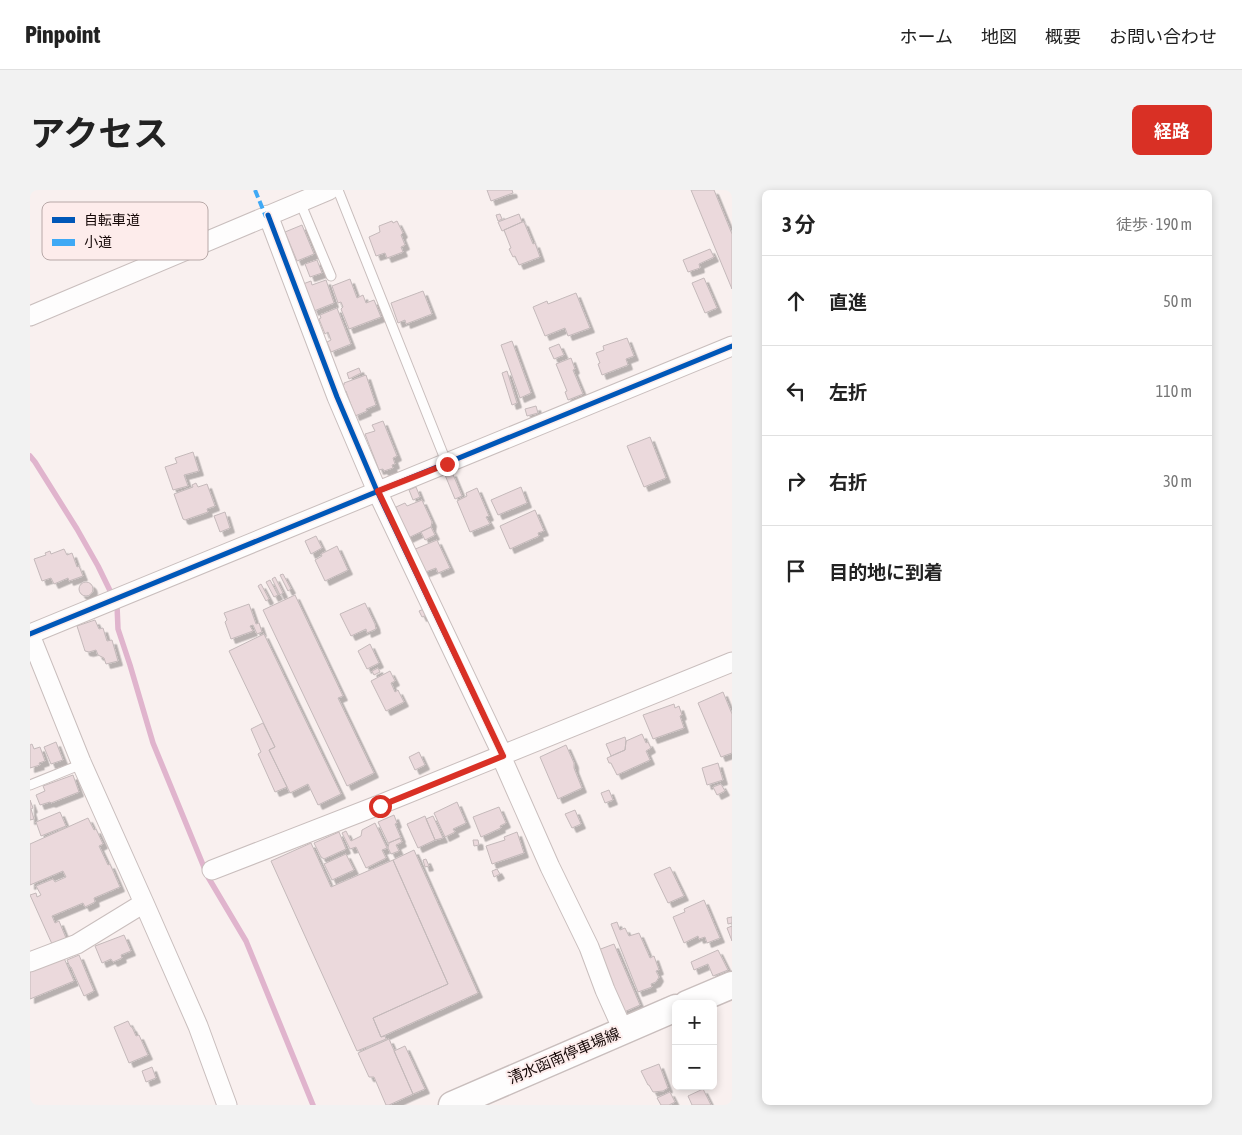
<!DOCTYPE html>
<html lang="ja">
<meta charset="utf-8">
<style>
body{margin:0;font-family:"Asap Condensed","Noto Sans JP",sans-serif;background:#f2f2f2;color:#222}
.controls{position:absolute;right:15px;bottom:15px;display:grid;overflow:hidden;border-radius:8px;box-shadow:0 2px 8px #0003}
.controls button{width:45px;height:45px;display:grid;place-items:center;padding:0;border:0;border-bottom:1px solid #e0e0e0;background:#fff;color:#222;font:25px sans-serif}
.stop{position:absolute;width:15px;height:15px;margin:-11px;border:4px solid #d93025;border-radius:50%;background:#fff}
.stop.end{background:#d93025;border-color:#fff;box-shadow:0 1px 5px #0008}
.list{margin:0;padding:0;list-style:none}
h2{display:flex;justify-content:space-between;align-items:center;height:65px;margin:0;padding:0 20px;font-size:21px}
h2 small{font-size:16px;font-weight:400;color:#767676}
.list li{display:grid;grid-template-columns:32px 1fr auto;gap:15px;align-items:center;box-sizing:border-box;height:90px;padding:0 20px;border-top:1px solid #e0e0e0}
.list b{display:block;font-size:19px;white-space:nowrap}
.list em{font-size:16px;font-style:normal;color:#767676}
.icon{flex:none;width:28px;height:28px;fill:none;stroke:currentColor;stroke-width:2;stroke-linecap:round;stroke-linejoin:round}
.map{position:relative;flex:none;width:702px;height:915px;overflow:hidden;border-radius:8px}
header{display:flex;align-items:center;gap:30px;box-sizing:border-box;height:70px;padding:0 25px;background:#fff;border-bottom:1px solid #e0e0e0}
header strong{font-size:24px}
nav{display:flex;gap:28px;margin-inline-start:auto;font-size:18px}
.intro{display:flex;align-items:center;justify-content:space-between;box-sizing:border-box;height:120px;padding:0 30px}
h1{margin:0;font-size:35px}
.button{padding:12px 22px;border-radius:8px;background:#d93025;color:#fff;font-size:18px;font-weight:700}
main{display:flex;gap:30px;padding:0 30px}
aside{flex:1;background:#fff;border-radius:8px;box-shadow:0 2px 8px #0003}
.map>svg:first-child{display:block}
</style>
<header>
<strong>Pinpoint</strong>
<nav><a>ホーム</a><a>地図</a><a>概要</a><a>お問い合わせ</a></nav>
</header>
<div class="intro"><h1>アクセス</h1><a class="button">経路</a></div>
<main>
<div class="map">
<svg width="702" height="915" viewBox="0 0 702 915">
<defs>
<filter id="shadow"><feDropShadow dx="4.5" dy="4.5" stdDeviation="0" flood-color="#0004"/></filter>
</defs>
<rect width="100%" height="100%" fill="#f9f0ef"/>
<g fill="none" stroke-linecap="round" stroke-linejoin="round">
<path stroke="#e0b4cd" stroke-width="5.5" d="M0,266l5,6 42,67 21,37 19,39 1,24 12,36 23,78 55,134 38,64 67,164"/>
</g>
<path fill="#ebd9dc" stroke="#c4b9ba" filter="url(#shadow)" d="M457,0h25l1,3 -22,8z
M661,0h23l18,44v55z
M470,24l2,5 -4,2 -2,-6z
M489,24l3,8 -20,9 -4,-9z
M362,31l1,2 4,-2 6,12 -2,2 4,10 -4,2 2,5 -16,6 -2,-5 -9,3 -7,-19 11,-5 -1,-6z
M492,32h2l9,22 2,-1 5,14 -21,8 -4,-9 -2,1 -4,-8 2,-1 -7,-18z
M272,35l12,29 -17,7 -12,-29z
M680,59l4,8 -15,7 1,4 -12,4 -5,-12z
M287,70l5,13 -12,4 -5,-13z
M674,88l13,30 -12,5 -13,-30z
M320,89l7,19 6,-3 3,8 8,-3 7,17 -32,12 -8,-20 2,-2 -2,-5 -3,1 -6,-17z
M296,90l8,23 -20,8 -11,-27 8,-3 1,4z
M393,101l9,23 -26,10 -1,-4 -7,3 -7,-20z
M546,103l14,35 -22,8 -3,-8 -20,8 -12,-29 14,-6 1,3z
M307,118l14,36 -20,8 -4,-10 4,-2 -3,-8 -3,2 -6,-15 2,-1 -1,-3z
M597,148l7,18 -8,3 2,6 -26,10 -4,-11 2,-1 -4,-10 8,-3 -1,-4z
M482,151l19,52 -11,5 -19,-53z
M529,154l5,11 -10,4 -5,-11z
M541,168l4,11 -2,1 10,24 -15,6 -3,-8 2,-1 -11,-27z
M329,178l2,5 -12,6 -2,-6z
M477,181l10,32 -5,2 -10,-32z
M336,185l10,30 -10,4 1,2 -12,5 -9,-25 -2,1 -2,-6 2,-1v-2z
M506,216l2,7 -11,3 -2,-7z
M353,231l14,35 -4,2 2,6 -3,1 1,3 -9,3 -1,-2 -4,1 -14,-36 10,-3 -3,-6z
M620,247l16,41 -22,9 -17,-41z
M163,262l6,19 -15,4 4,11 -15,4 -8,-23 12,-4 -2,-5z
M422,282l10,24 -7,3 -10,-24z
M166,293l2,4 9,-3 8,22 -8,3 1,3 -23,8 -2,-1 -9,-25 19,-7 -1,-2z
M386,297l4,10 -7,3 -4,-10z
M491,297l6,16 -29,12 -7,-15z
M447,298l12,28 -3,1 4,7 -20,8 -13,-31 10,-5 -1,-3z
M392,310l10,22 -1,5 -25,12 -11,-26 3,-1 -2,-5 9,-4 2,3z
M505,320l9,21 -6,2 1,3 -29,13 -10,-23z
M195,322l5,16 -10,4 -6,-16z
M401,337l4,8 -10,5 -4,-8z
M286,346l6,12 -11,6 -6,-13z
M407,350l13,28 -12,5 -2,-5 -13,5 -10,-23z
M307,356l11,24 -23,11 -10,-21 7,-4 -1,-2z
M34,359l3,6 5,-2 5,14 2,-1 4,10 -14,5 -1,-3 -14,6 -3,-6 -9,3 -8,-22 12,-4 -1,-2 5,-2 1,3z
M253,384l8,15 -3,2 -8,-16z
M245,387l8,16 -3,2 -8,-16z
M240,390l8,15 -4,2 -8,-15z
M49 399a7 7 0 1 1 14 0a7 7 0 1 1-14 0Z
M231,394l8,15 -3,2 -8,-15z
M265,405l48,101 -5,2 36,75 -27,13 -84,-176z
M335,413l10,21 1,5 -9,4 -1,-4 -15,7 -11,-22z
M219,414l7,20 3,-1 3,9 -5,2 -4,-9 -3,1 3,5 -22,8 -6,-17 2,-2 -3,-7z
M394,419l3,6 -5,2 -3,-6z
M65,430l4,9 4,-1 4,13 5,-1 6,21 -12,3 -2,-6 -6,-3 -2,-5 -7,2 -4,-1 -8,-25z
M234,444l77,160 -23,11 -10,-21 -18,9 -21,-43 6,-3 -46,-96z
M340,454l9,19 -12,6 -9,-18z
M348,478l2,4 -6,3 -2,-4z
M360,481l5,10 -4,2 4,9 3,-2 6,12 -18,9 -15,-30z
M693,502l9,22v39l-11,4 -23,-54z
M644,514l1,4 4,-2 3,9 -2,1 4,12 -31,11 -10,-24z
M233,533l12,24 -6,3 18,37 -12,5 -17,-38 3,-2 -10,-23z
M612,544l4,9 2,-1 3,6 -5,3 4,9 -33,15 -6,-12h-2l-2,-5 18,-8 1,-9z
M595,547l1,4 -1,9 -14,6 -5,-12z
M26,552l7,18 -12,4 -7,-17z
M2,554l2,5 6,-2 5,14 -6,2 1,2 -10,3v-23z
M536,555l8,18v5l8,20 -24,11 -18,-42z
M389,562l6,13 -10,5 -6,-13z
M688,573l5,17 -16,5 -5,-17z
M43,585l6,17 -28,11 -1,-1 -10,3 -4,-10 9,-4 -2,-5z
M691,594l4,7 -8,4 -4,-8z
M579,600l4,10 -8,3 -4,-10z
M0,610l3,8 -2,1 3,10 -4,1z
M427,612l9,21 -13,6 2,3 -10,5 -11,-24z
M469,617l7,16 -6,3 1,2 -20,9 -8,-20z
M545,620l6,14 -9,4 -7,-14z
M30,622l6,14 -25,10 -5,-14z
M364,625l3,8 -2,1 6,14 -13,5 -10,-21z
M395,626l10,24 -17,8 -11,-24z
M403,626l10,22 -8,2 -9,-21z
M58,628l6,12 2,-1 7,15 -4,2 9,19 2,-1 10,23 -26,11 1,4 -10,5 -2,-4 -31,13 3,7 4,-2 7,17 -14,6 -22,-49 6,-2 1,4 4,-2 -5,-9 17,-7 2,3 11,-5 -3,-6 -33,14v-41z
M345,633l12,25 -5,2 4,8 -20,10 -10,-21 -6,2 -8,-16 4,-2 5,10 10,-5 1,-6z
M309,642l7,17 -22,10 -3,-2 -7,-14z
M487,642l7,21 -32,11 -6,-18 19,-6 -1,-3z
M370,648l2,4 -6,3 3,6 -8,3 -3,-6 1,-5z
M443,650h5l1,5 -5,1z
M281,653l20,44 62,-27 55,124 -75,34 8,19 4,-1 1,3 -29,12 -86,-190z
M384,660l64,143 -97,44 -8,-19 75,-34 -55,-124z
M316,664l8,16 -22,10 -8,-16z
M396,669l3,7 -4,1 -2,-7z
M640,677l14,29 -16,7 -14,-29z
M467,679l3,5 -6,3 -2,-6z
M674,710l16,38 -13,5 -2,-6 -6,2 -1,-3 -14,7 -11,-26 12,-5 -1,-3z
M702,727v6l-4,1 -1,-6z
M587,732l3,8 5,-2 4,8 10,-3 11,25 4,-2 5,14 -3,1 3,6 -3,5 -5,2 1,3 -14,5 -27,-68z
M702,736v15l-5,-13z
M94,745l7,16 -10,4 1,3 -9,4 -2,-3 -9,4 -7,-17z
M584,754l26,61 -16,7 -26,-62z
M688,760l10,20 -15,6 -5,-12 -14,6 -3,-8z
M49,765l15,36 -10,5 -13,-29h-1l-3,-7z
M34,768l10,23 -44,18v-27z
M98,831l3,6h1l4,9 3,-1 9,20 -19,8 -15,-36z
M359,849l24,55 -24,11h-3l-12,-28h-5l-11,-24z
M375,856l20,43 -12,5 -19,-43z
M629,874l9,24 -5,3 -10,1 -4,-7h-1l-7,-14z
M122,877l4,11 -10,4 -4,-11z
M673,899l8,16h-19l-4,-9z
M640,902l5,10 -6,3h-8l-4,-7z"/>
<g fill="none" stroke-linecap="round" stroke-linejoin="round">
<defs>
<path id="service" d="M308,0l109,274
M270,12l31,74
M0,595l52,-21"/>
<path id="minor" d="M238,25l69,182 40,94 126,265
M0,126l299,-126
M0,444l702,-288
M0,445l51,127 63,141 54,123 29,79
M471,566l49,111 39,80 16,43 18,40
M182,680l167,-65 353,-143
M0,772l47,-18 67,-41"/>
<path id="secondary" d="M657,814l45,-19
M422,915l224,-97"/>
</defs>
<use href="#service" stroke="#c9bebd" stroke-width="11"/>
<use href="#minor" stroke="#c9bebd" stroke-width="21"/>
<use href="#secondary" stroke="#c9bebd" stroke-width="29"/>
<use href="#service" stroke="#fefdfd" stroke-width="9"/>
<use href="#minor" stroke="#fefdfd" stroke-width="19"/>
<use href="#secondary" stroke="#fefdfd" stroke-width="26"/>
<path stroke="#3fa9f5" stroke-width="4" stroke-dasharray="8 4" stroke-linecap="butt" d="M225,0l11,27"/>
<defs>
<path id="cycleway" d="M238,25l69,182 40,94 126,265
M0,444l702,-288"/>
</defs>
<use href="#cycleway" stroke="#fdeceb" stroke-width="8"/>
<use href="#cycleway" stroke="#0057b8" stroke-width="5"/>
</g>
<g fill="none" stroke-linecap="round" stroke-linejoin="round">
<path stroke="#d93025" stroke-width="6" d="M350,616l123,-50 -125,-265 69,-27"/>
</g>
<g text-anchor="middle" stroke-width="4" stroke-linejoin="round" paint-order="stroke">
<g font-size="15" fill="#150807" stroke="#fdeceb">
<text transform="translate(534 866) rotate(-23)" y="5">清水函南停車場線</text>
</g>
</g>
<rect x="12" y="12" width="166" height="58" rx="8" fill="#fdeceb" stroke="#b7a8a7" stroke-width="1"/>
<rect x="22" y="27" width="23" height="6" fill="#0057b8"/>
<rect x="22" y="49" width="23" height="7" fill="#3fa9f5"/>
<g font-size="14" fill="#150807">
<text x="54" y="35">自転車道</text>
<text x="54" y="57">小道</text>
</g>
</svg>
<div class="controls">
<button>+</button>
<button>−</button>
</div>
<div class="stop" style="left:350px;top:616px"></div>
<div class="stop end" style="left:417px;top:274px"></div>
</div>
<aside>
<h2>3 分<small>徒歩 · 190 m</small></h2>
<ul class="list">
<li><svg class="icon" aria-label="ahead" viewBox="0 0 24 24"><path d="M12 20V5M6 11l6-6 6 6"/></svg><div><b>直進</b></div><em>50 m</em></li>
<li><svg class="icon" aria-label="left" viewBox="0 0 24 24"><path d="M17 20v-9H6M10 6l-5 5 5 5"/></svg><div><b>左折</b></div><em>110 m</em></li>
<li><svg class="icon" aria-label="right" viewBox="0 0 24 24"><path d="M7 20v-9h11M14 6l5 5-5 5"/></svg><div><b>右折</b></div><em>30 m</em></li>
<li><svg class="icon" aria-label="arrive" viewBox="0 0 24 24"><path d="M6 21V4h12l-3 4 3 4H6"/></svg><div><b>目的地に到着</b></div></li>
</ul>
</aside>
</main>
